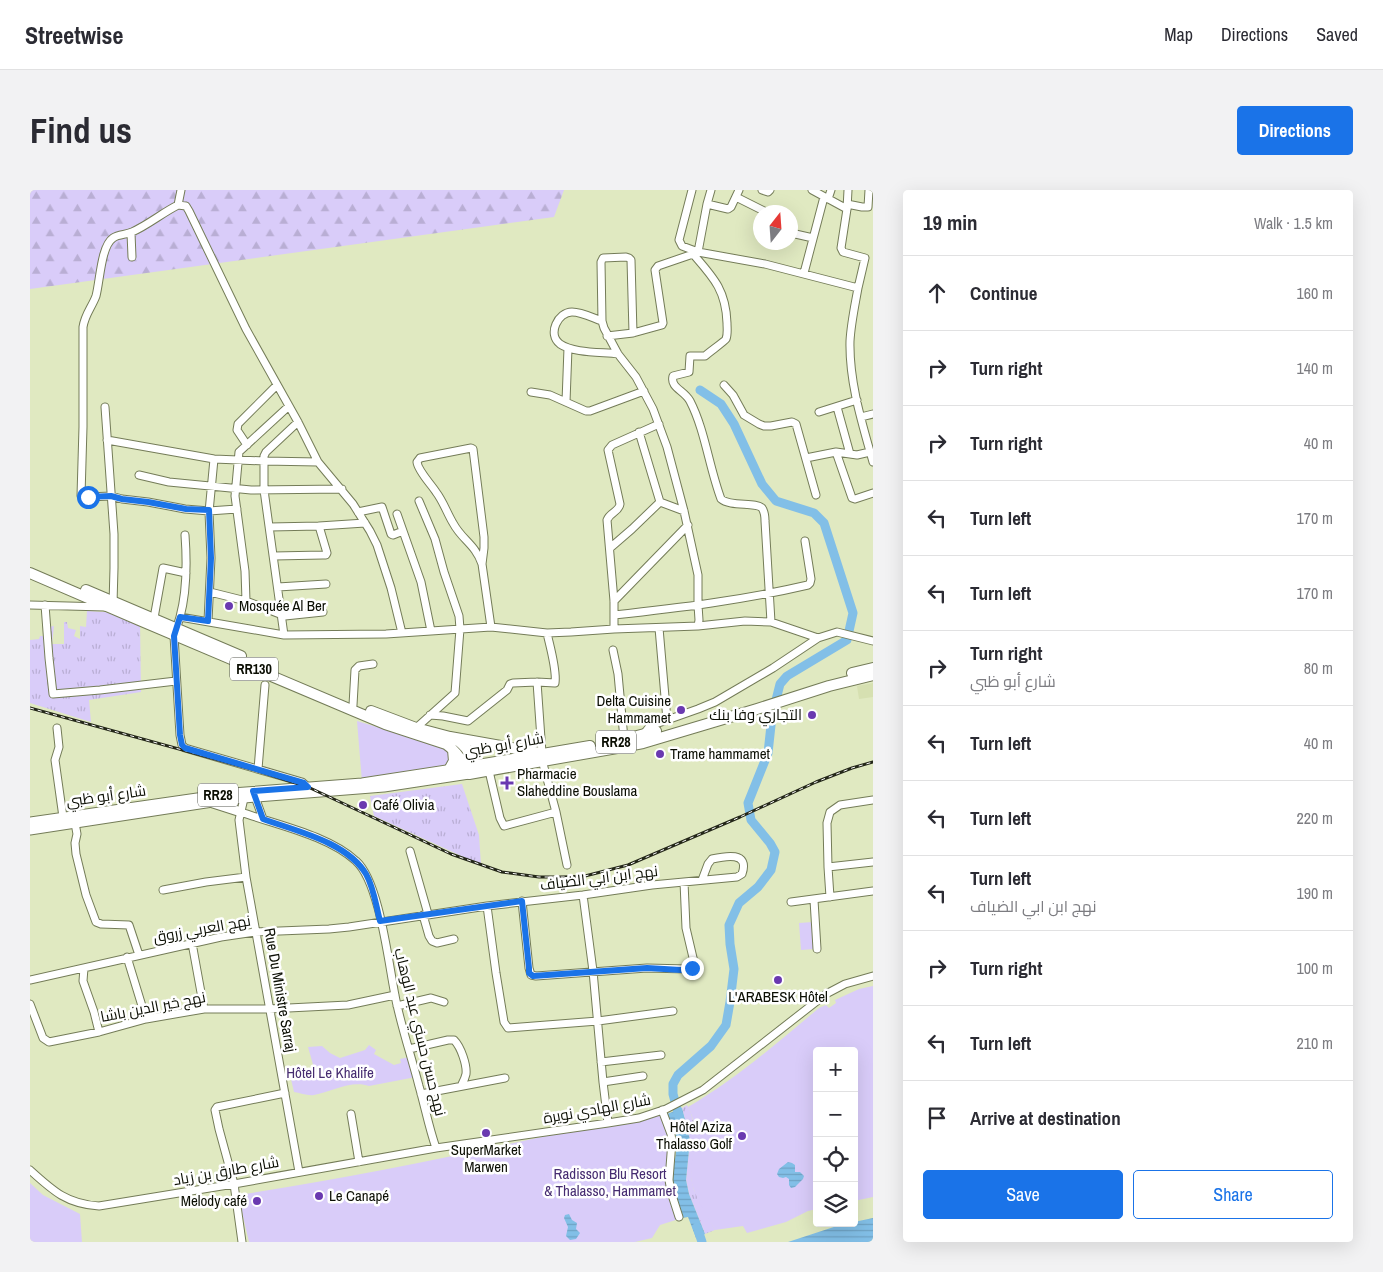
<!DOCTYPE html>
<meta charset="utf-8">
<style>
body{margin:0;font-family:"Archivo Narrow",Cairo,sans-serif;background:#f2f2f3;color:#2b2b33}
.controls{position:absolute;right:15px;bottom:15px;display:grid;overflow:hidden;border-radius:5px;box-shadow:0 5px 20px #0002}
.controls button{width:45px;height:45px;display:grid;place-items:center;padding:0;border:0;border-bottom:1px solid #e1e1e2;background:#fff;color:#2b2b33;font:25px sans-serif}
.compass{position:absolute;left:723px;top:15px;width:45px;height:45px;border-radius:50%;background:#fff;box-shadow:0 5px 20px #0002;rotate:17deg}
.stop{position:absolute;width:15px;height:15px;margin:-11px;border:4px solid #1a73e8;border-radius:50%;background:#fff}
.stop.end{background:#1a73e8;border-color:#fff;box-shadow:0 1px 5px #0008}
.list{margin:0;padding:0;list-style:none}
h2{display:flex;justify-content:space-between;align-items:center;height:65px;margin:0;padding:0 20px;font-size:21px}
h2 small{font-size:16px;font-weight:400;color:#7c7c81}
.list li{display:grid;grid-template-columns:32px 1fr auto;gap:15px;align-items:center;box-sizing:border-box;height:75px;padding:0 20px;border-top:1px solid #e1e1e2}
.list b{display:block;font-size:19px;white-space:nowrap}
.list p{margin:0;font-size:16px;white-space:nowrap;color:#7c7c81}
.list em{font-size:16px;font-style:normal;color:#7c7c81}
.actions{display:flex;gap:10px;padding:15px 20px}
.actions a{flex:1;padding:11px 0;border:1px solid #1a73e8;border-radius:5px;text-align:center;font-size:18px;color:#1a73e8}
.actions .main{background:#1a73e8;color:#fff}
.icon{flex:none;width:28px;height:28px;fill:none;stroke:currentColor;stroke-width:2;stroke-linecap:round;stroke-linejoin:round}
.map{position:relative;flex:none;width:843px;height:1052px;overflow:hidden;border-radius:5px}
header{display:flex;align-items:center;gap:30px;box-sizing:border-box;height:70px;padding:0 25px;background:#fff;border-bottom:1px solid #e1e1e2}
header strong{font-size:24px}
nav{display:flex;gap:28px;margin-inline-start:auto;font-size:18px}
.intro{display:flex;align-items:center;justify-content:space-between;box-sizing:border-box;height:120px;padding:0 30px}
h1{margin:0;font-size:35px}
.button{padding:12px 22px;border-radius:5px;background:#1a73e8;color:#fff;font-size:18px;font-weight:700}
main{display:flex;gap:30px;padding:0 30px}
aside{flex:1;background:#fff;border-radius:5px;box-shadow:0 5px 20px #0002}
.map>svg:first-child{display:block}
</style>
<header>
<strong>Streetwise</strong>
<nav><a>Map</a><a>Directions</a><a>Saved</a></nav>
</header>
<div class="intro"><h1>Find us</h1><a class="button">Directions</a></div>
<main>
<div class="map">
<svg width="843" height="1052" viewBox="0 0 843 1052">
<defs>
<pattern id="grass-tufts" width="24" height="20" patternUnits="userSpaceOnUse" patternTransform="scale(1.25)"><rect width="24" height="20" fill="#d9ccf9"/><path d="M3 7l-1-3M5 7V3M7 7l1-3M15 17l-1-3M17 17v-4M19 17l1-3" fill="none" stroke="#b9aed4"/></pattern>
<pattern id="forest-firs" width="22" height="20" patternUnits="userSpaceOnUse" patternTransform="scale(1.25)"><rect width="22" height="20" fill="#d9ccf9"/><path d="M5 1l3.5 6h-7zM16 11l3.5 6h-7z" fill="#b9aed4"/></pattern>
<pattern id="water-rules" width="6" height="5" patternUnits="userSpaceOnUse" patternTransform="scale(1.25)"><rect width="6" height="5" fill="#82bfe7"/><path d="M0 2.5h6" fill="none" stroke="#6fa3c4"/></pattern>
</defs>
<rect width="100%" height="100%" fill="#e0e9c1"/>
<path fill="#d6e0b1" d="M843,493v14l-14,2 -2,-13z"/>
<path fill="url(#grass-tufts)" d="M57,421l18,1 35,10 1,70 -52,8 2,22 -61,-19v-63l9,-1 1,-3h5l-1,-8 10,-2 -2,18h12v-22h3l1,6 8,2 -2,6 6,3v-13l6,1z
M432,594l17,51 2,30 -107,-49 -4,-20z
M657,915l4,8 5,21 -5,44 3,12 21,40 -10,4 -16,-40 -3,-14 4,-40 -8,-32z"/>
<path fill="url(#forest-firs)" d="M0,0h534l-10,27 -524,72z"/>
<path fill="#d9ccf9" d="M327,531l99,30 -3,14 -91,17z
M783,732l1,27 -13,1 -2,-27z
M843,796v211l-19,4v-150h-37v158l-9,2 -22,11 -39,11 -4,-7 -28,4c-7,-12 -24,-40 -24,-53 0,-27 11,-43 -3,-70 48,-28 89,-64 131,-99l7,-3 3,3 7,-5 -1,-3 24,-11z
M339,855l7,5 -2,4 20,11 7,-2 -1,-4 9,-2 7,20 -47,9c-18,-6 -38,6 -55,9 -6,1 -14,-2 -20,-3l-5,-21 25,-3 -6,-21 14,-1 8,7 10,5 25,-8z
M631,921l8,14 1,58 12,35 -22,7 -8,13 -17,4h-386l-11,-47c142,-22 283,-53 423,-84z
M0,993l13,12 37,19 2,28h-52z"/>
<path fill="url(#water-rules)" d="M652,918l8,32 -4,40 3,14 16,40 -9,4 -8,-21 -6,1c-3,-11 -8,-22 -9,-34 -2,-16 6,-32 3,-48 -2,-7 -6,-15 -9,-22z
M758,972l4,1 3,2v7h5l4,4 -1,3 -8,8 -4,1 -2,-3v-6l-3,-2 -3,1 -4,-1 -2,-3 2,-5z
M539,1024l3,6 5,3 -1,6 4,4 -4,6 -6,1 -4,-4 2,-9 -4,-9 1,-3z
M843,1028v24h-85l58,-19h8v-1z"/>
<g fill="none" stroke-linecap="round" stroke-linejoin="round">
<path stroke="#82bfe7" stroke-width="9" d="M650,930l-7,-26v-10l5,-9 33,-29 15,-21 4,-23 4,-33 -4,-25 -1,-19 10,-22 19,-16 13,-17 4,-18 -5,-9 -19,-23 -3,-17 20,-50 4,-37 8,-32 7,-8 60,-36 6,-27 -29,-90 -10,-10 -38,-12 -14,-17 -28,-60 -13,-20 -21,-14
M667,1037l5,15"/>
<defs>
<path id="minor" d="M662,0l-13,50 3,6 16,6 67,12 93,24c-3,17 -7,35 -8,53 -1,41 12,82 23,121
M732,0l6,2 2,-2
M782,0l35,19
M818,0l-1,19 -6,39 2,4 22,6 -7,30
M706,7l28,14
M798,9l3,-9
M677,14l21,5 3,-2 8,-17
M817,14l15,3h6l1,-17
M148,15l3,-15
M101,43l1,24
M761,43l22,5
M668,62l9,-48 4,-14
M663,64c20,23 33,36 34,69 0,5 1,11 -1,16 -1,2 -18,14 -21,17h-15l-1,16 -16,4c-3,12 11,14 17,25 15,29 19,66 31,98 9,8 35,3 41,9 2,3 3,9 3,13l6,101
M774,83l20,-76
M572,131c-9,-3 -20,-9 -30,-9 -14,0 -25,22 -12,32 13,9 41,8 58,10
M603,143l-2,-73 -2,-2 -3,-1 -23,1 -2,4 1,59 2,7 14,26 18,23 17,32 14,38 17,64 14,64v30l1,15 -1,6
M577,146l26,-3 29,-8 1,-2 -8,-53 3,-4 38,-13
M694,195l9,10 11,20 15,9 5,2h7l21,-4 4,2 20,71
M501,202l19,3 36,16h4l54,-20
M536,212l2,-54
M75,217l9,127v34l-1,36
M807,217l13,47
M789,222l38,-12
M831,227l12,-3
M609,242l21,70
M77,250l107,19 50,2 54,1
M217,255l-10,-15 1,-6 39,-39
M806,262l16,46 3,1 18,-6
M776,268l30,-6 21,3 13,-3
M109,285l30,7 82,8 91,-1
M630,312l24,9
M207,319l-28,2 -24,-2 -37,-7 -26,-3 -11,-3 -23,1h-5l-2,-1 2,-69v-100c2,-13 9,-20 13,-31 4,-15 5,-50 17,-58 6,-4 13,-3 19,-6 16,-7 30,-19 46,-27l8,1 3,5 57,118 52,93 20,40 35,42 17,27 7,14 14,43 11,45
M328,322l24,-5 9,27 2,1 10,-4
M367,324l24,68 10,49
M289,336l46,-3
M240,337l49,-1 8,27 -1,2h-3l-49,1
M580,358l22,-19 28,-27
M452,374l2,-16v-11l-11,-88 -2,-1 -51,10 -3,4c1,9 14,22 19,30 7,9 11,21 17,31 9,17 22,21 29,41l9,63
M248,397l48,-3
M180,402l36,9 39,15 38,-4
M216,411l-1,-30 -10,-75 4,-44 50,-46
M584,411l74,-76
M0,415l75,2
M15,415l4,53 4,36 47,-4 76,-9
M584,425c65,-7 130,-15 194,-30l2,-2 1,-4 -6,-38
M150,427c7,-26 7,-55 5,-82
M124,428l9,-50 23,5
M178,431l3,-63 -2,-46 5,-53
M629,438l8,92
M584,439v-28l-7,-81c3,-8 12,-8 13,-16l-12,-54 4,-5 47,-21
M254,445l-20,-145v-34l2,-4 32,-30
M583,460l5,24 6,65
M507,492l5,71
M323,515l2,-35 4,-4 14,-2
M400,525l13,1 25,5 39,-31 3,-6 3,-1 24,-1 18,1c2,-13 -5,-36 -8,-50
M27,538l2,19 -4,13 8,57
M386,538l39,-35 5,-64 -1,-13 -15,-44 -9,-33 -16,-38
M613,545l7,-9 48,-17 17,-7 58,-34 45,-30 19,-6 36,9
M512,570l14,52 11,53
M228,579l7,-84
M459,581l11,47 4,8 52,-14
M279,598l-7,-6 -117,-34 -3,-3 -2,-10 -6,-99 6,-19 104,18 102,-1 105,-7 56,6 24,-1 43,-3 84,-3 47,-5 26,1 47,16
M215,604l-6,26 7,57 53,295
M224,604l9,25
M211,622c35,13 87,23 115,49 25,22 33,110 41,144 6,27 15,54 22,81 6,21 10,42 17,62
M45,633l2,11 -2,9 1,11 10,41 10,27 5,2 28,1 10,30
M380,661l18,63
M798,677l-1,-44 3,-11 10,-7 33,-5
M133,700l43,-8 40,-5
M553,705l10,76 10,111 5,41
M800,707l-2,-30 45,-5
M784,710l3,49
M492,711l7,67 2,7 5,1 111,-8 40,1 5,-2 2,-5 -8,-34 -2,-46
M761,712l82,-11
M457,716l9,67 8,49 4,6 90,-7 75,-10
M393,725l6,21 3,5 5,2 17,-4
M162,753l12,66
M97,767l19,62
M54,778l-1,13 11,31 5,20
M0,790l191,-43 34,-5 74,-3 20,-2 138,-21 96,-11 69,-10 85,-8 5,-3c8,-23 -17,-18 -30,-15l-4,5 -6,16
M0,814l13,34 6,4 50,-10 47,-13 58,-10h65l59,-3 20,-1 47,-10
M367,816l34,-8 13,4
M379,859l39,-9h6c7,7 13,25 12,34 -1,5 -3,8 -5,12
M571,872l60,-7
M573,892l40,-6
M391,904l84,-16
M632,920l9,24 1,7 -3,39 2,12 8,25
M321,924l8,48
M0,980c23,21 37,34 69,36l135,-22 202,-36 172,-25 31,-5 27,-9 37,-19 123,-96 19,-10 28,-8
M212,1052l-8,-58 -15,-55 -4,-19 2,-3 68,-14"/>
<path id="major" d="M183,613l28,9
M0,632l202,-29 130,-10 104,-16
M0,640l202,-31 152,-12 85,-13"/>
<path id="highway" d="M0,383l109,47 215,91 31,13 61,20c10,7 18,19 23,30l148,-26 26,-5 114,-34 72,-23 44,-11
M56,400l155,66
M822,483l21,-5
M341,521l45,17 34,9 90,16
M425,549c12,7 17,17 21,30
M580,553l46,-12
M436,577l124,-21
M419,580l5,-9 -1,-11"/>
</defs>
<use href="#minor" stroke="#747c58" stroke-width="9"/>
<use href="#major" stroke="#747c58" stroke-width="11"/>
<use href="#highway" stroke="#747c58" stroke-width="12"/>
<use href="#minor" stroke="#fff" stroke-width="7"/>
<use href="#major" stroke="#fff" stroke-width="9"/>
<use href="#highway" stroke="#fff" stroke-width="10"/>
<defs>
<path id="rail" d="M0,518l225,62 53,17 143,67 51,18 37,5h24l22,-1 43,-11 112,-48 76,-35 36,-14 21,-6"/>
</defs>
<use href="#rail" stroke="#242719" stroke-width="3"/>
<use href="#rail" stroke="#fff" stroke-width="1" stroke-dasharray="4" stroke-linecap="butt"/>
</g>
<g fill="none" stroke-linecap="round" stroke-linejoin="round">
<path stroke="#1a73e8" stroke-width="6" d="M58,307l23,-1 11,3 26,3 38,7 23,1 2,48 -3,63 -28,-4 -6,19 6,99 2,10 3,3 119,35 4,4 -55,4 10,28c33,12 84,23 103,55 8,14 10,32 14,47l142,-20 7,67v5l4,3 114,-8 34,2 11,-2"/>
</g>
<g fill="#6a39b0" stroke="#fff" stroke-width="2">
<circle cx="199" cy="416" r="5"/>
<circle cx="651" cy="520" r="5"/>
<circle cx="782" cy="525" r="5"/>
<circle cx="630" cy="564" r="5"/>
<path d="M474.5 585.5h5v5h5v5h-5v5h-5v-5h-5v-5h5z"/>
<circle cx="333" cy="615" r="5"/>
<circle cx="748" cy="790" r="5"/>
<circle cx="456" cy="943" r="5"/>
<circle cx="712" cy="946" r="5"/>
<circle cx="289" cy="1006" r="5"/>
<circle cx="227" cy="1011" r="5"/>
</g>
<g text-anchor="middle" stroke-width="5" stroke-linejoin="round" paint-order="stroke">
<g fill="#fff" stroke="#54564f" stroke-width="1">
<rect x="200" y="467.5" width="48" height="23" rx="4"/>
<rect x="566" y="540.5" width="40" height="23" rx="4"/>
<rect x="168" y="593.5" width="40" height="23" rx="4"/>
</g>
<g font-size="14" font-weight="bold" fill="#0b0e03">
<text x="224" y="484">RR130</text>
<text x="586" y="557">RR28</text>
<text x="188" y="610">RR28</text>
</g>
<g font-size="15" fill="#0b0e03" stroke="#fff" text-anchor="start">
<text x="209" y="421">Mosquée Al Ber</text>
<text x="641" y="516" text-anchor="end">Delta Cuisine<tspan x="641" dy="17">Hammamet</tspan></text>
<text x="772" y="530" text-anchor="end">التجاري وفا بنك</text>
<text x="640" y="569">Trame hammamet</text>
<text x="487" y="589">Pharmacie<tspan x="487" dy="17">Slaheddine Bouslama</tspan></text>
<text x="343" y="620">Café Olivia</text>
<text x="748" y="812" text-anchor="middle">L'ARABESK Hôtel</text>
<text x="702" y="942" text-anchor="end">Hôtel Aziza<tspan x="702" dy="17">Thalasso Golf</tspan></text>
<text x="456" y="965" text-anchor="middle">SuperMarket<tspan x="456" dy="17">Marwen</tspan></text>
<text x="299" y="1011">Le Canapé</text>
<text x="217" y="1016" text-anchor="end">Melody café</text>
</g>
<g font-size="15" fill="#0b0e03" stroke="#fff">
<text transform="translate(474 555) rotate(-10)" y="5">شارع أبو ظبي</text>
<text transform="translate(76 606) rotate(-8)" y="5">شارع أبو ظبي</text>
<text transform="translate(569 688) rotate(-7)" y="5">نهج ابن ابي الضياف</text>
<text transform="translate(172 739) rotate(-10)" y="5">نهج العربي زروق</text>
<text transform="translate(250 800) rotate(80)" y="5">Rue Du Ministre Sarraj</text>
<text transform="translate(123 817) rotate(-11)" y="5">نهج خير الدين باشا</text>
<text transform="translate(390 842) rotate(76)" y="5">نهج حسن حسني عبد الوهاب</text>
<text transform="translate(567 919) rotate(-10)" y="5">شارع الهادي نويرة</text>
<text transform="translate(196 981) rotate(-10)" y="5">شارع طارق بن زياد</text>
</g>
<g font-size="15" fill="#462c71" stroke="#fff">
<text x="300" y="888">Hôtel Le Khalife</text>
<text x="580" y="989">Radisson Blu Resort<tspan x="580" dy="17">&amp; Thalasso, Hammamet</tspan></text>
</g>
</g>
</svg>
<div class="controls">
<button>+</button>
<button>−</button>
<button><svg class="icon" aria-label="locate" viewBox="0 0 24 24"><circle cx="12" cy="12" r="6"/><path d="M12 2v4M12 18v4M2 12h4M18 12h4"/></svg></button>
<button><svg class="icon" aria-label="layers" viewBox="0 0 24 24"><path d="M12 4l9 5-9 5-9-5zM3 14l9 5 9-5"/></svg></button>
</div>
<svg class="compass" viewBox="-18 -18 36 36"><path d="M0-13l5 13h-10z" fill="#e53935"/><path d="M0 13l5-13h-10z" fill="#7c7c81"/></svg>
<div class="stop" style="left:58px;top:307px"></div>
<div class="stop end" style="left:662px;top:778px"></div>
</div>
<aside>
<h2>19 min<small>Walk · 1.5 km</small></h2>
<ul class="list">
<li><svg class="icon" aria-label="ahead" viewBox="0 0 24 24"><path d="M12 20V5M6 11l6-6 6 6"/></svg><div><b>Continue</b></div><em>160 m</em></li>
<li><svg class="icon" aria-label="right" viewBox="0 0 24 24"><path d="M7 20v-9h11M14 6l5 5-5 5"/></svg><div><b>Turn right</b></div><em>140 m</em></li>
<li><svg class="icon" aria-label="right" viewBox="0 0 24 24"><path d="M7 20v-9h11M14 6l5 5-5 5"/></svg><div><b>Turn right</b></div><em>40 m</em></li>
<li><svg class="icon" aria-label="left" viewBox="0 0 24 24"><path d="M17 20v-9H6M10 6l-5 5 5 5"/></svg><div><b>Turn left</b></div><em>170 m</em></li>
<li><svg class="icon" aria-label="left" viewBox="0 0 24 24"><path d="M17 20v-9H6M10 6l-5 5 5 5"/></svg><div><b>Turn left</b></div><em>170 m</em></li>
<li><svg class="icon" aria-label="right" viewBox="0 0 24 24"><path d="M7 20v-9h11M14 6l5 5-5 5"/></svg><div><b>Turn right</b><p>شارع أبو ظبي</p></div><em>80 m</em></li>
<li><svg class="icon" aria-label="left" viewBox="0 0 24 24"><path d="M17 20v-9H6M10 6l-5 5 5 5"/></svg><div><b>Turn left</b></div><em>40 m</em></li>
<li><svg class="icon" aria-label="left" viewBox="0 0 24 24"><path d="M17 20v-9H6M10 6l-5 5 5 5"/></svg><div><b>Turn left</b></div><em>220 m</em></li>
<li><svg class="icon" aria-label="left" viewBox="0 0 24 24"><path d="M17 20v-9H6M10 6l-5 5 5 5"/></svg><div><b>Turn left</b><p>نهج ابن ابي الضياف</p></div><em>190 m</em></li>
<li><svg class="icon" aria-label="right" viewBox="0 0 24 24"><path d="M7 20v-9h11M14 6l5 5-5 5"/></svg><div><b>Turn right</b></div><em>100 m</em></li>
<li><svg class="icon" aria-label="left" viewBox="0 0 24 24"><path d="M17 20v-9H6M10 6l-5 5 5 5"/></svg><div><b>Turn left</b></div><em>210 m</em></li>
<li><svg class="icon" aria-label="arrive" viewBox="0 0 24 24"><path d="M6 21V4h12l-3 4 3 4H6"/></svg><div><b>Arrive at destination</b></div></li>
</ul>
<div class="actions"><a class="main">Save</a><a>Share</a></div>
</aside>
</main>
